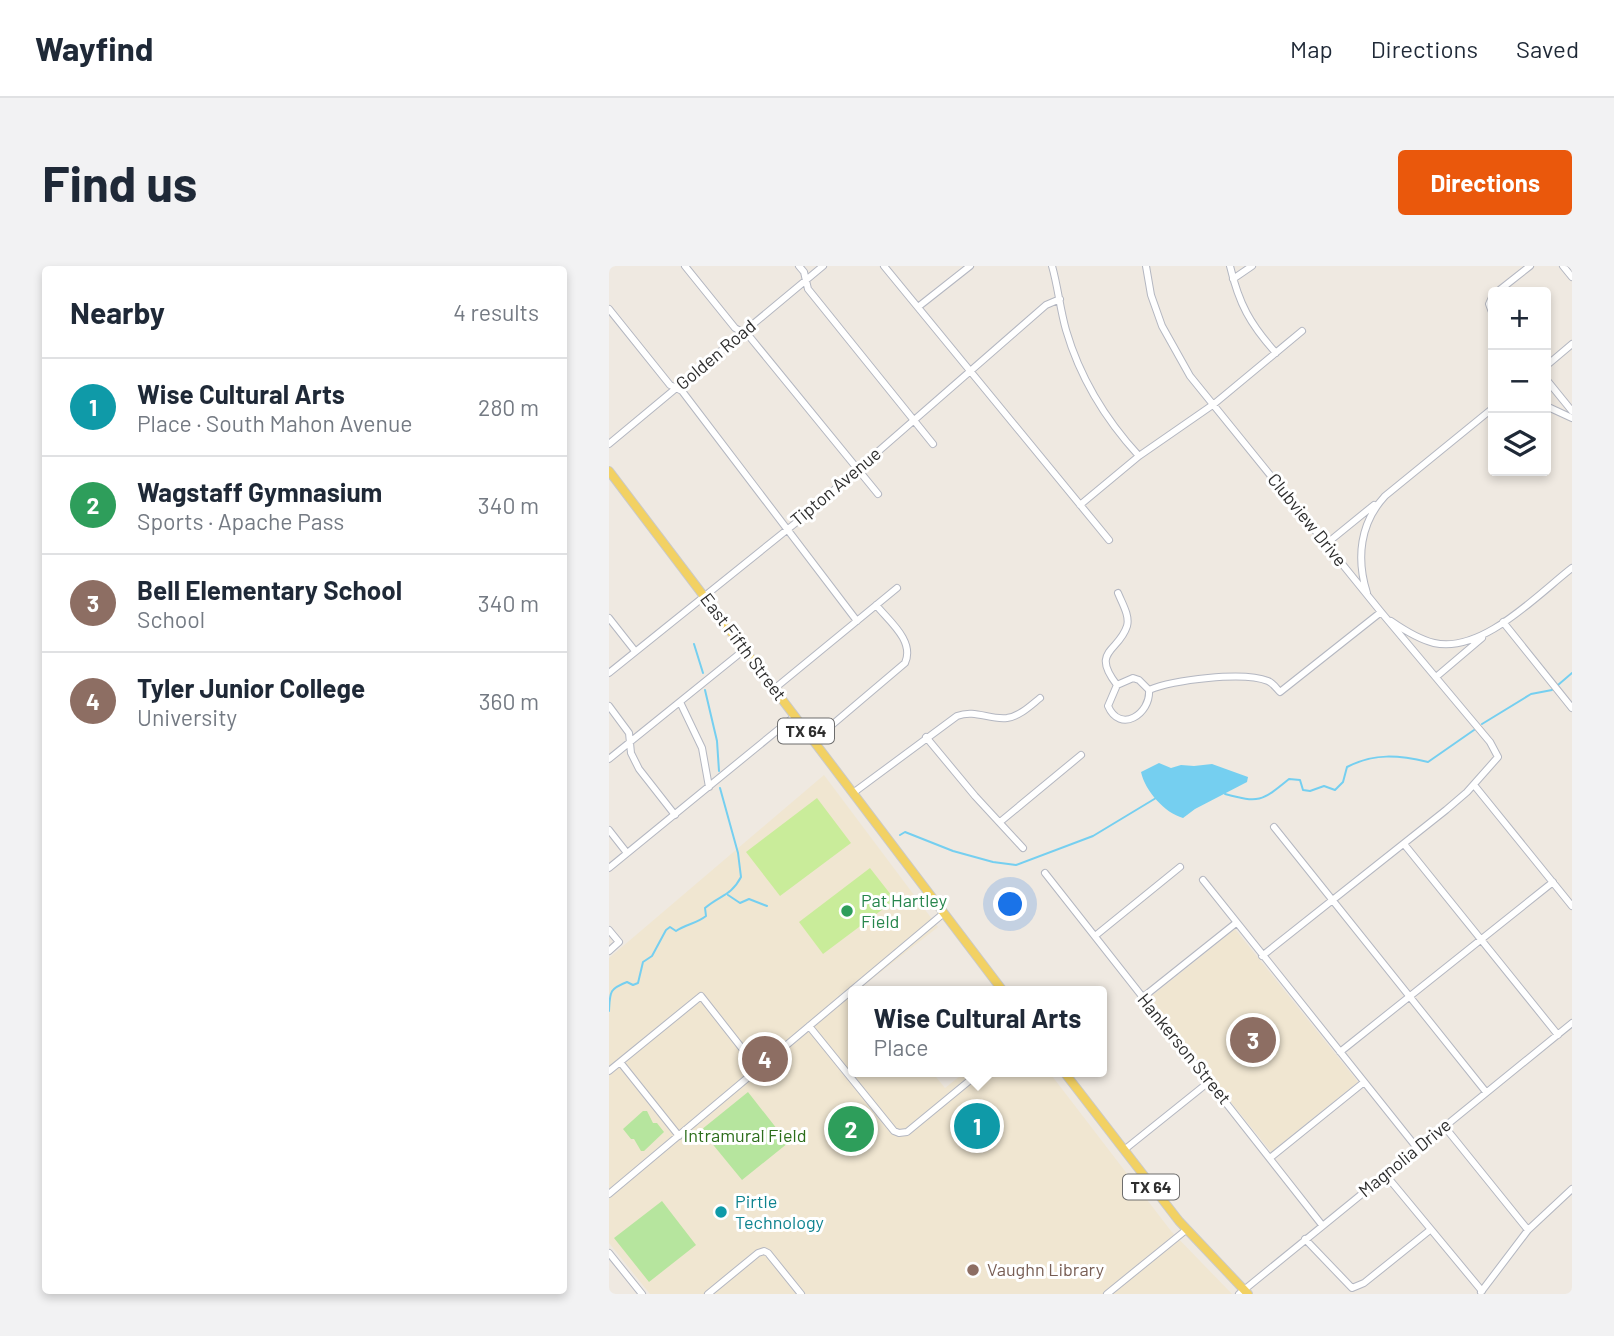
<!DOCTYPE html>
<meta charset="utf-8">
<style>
body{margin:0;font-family:Barlow,sans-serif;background:#f2f2f3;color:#1f2937}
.controls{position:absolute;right:21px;top:21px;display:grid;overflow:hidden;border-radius:7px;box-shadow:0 4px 10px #0003}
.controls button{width:63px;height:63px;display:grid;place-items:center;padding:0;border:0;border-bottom:2px solid #e0e1e3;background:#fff;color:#1f2937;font:35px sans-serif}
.you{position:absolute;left:402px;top:639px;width:24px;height:24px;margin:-18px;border:5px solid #fff;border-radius:50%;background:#1a73e8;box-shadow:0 0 0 10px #1a73e833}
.badge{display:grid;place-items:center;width:46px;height:46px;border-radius:50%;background:#ea580c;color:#fff;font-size:23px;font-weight:700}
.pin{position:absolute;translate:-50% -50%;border:4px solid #fff;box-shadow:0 2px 7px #0006}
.popup{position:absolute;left:239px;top:720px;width:259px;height:91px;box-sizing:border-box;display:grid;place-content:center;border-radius:7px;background:#fff;filter:drop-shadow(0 2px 5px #0005);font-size:23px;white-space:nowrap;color:#747a83}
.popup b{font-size:26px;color:#1f2937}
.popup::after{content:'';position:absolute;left:50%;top:100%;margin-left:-14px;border:14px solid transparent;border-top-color:#fff}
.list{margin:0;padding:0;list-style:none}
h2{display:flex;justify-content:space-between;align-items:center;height:91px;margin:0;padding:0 28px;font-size:30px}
h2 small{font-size:23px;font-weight:400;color:#747a83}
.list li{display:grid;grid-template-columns:46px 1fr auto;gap:21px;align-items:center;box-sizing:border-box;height:98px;padding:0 28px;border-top:2px solid #e0e1e3}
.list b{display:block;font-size:26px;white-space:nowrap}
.list p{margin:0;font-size:23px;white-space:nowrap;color:#747a83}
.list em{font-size:23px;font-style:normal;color:#747a83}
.icon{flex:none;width:38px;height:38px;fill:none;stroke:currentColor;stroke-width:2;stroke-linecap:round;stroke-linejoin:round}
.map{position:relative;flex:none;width:963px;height:1028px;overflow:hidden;border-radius:7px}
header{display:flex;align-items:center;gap:42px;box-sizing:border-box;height:98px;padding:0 35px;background:#fff;border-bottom:2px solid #e0e1e3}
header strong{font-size:33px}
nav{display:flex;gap:38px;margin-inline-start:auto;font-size:24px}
.intro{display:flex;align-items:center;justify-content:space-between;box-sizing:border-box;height:168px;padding:0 42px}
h1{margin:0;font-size:49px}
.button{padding:18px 32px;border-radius:7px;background:#ea580c;color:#fff;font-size:24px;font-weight:700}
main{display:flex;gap:42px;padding:0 42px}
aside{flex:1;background:#fff;border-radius:7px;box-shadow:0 4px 10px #0003}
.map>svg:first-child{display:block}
</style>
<header>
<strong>Wayfind</strong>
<nav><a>Map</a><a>Directions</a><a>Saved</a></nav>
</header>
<div class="intro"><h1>Find us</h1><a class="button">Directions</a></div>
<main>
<aside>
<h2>Nearby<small>4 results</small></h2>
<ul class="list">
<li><span class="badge" style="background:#0f9aa8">1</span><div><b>Wise Cultural Arts</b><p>Place · South Mahon Avenue</p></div><em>280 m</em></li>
<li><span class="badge" style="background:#2e9e5b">2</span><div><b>Wagstaff Gymnasium</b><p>Sports · Apache Pass</p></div><em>340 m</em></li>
<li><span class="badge" style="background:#8d6e63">3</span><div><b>Bell Elementary School</b><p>School</p></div><em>340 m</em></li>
<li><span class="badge" style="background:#8d6e63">4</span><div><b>Tyler Junior College</b><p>University</p></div><em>360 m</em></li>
</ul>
</aside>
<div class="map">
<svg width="963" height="1028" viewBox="0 0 963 1028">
<rect width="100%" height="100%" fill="#efe9e1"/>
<path fill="#f0e6d1" d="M215,509l114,152 -75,59 3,5h-13v81h79l13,16 20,-16h84l122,159 61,63h-582l-41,-51v-285z
M626,663l123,153 -87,70 -123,-153z"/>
<path fill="#b6e59e" d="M139,826l40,51 -46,37 -41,-50z
M34,845h4l6,12h4l7,9 -20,19h-3l-7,-12h-3l-8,-10z
M53,935l34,44 -47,37 -35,-44z"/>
<path fill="#c9ec9a" d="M208,532l34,45 -71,53 -34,-44z
M261,602l25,32 -72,54 -24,-32z"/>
<path fill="#75cff0" d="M550,497l12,5 10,-3 13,1 18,-2 36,13 -1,5 -52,27 -12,9c-18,-5 -38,-27 -42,-46z"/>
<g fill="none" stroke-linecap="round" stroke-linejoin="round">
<path stroke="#75cff0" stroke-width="2" d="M85,378l9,29
M949,419l14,-12
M96,424l12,51 2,30
M873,458l49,-30 21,-4
M616,528c34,9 36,8 64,-15l11,1 3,10 7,1 14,-5 11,4 8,-8 4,-15c27,-14 51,-12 81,-5l46,-32
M291,569l5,-3 48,19 40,11 23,3 77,-29 63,-38
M119,629l12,8 9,-4 18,7
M0,745c1,-19 0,-22 18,-29l6,3 5,-2 5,-21 9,-6 14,-26 4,-3 6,4c10,-7 20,-7 30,-15l-1,-8c15,-13 26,-12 36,-31l-3,-24 -18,-65"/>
<defs>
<path id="minor" d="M76,0l50,62 14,8 129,158
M190,0l5,6 4,17 125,155
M275,0l225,274
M443,0c6,21 8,43 14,64 14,48 39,89 73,126
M537,0l5,29 11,31 28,50 191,236 109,130 8,15 -31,35 -21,18 -184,146
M621,0c9,38 20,58 46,87
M954,0l9,11
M624,13l19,-13
M888,26l33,-26
M884,29l-4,9 4,11
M309,41l52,-41
M0,43l61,76 12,6 175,230
M937,100l26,-22
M937,113l26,32
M937,140l26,12
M0,178l214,-178
M471,239l59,-49 75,-52 88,-73
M717,278l48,-39
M758,327c-11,-35 -7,-70 18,-97l108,-88
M0,352l26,33
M782,355c13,9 27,18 43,22 48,11 103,-48 138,-75
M894,356l69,86
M0,407l194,-156 243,-212 14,-6
M827,411l46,-39
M508,419l16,-7 6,2 10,10c2,24 -29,44 -41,16l9,-21c-27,-35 2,-33 10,-59 3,-10 -5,-23 -9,-33
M165,423l123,-101
M540,424c24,-10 94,-19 119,-9 5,2 8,7 12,11l101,-80
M71,436l22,46 7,39
M0,440l20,27 2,20 8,16 36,46
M317,471l49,59 48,52
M204,475l92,-78c10,-22 -16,-42 -29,-58
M0,493l135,-109
M865,519l98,121
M244,527l104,-77c18,-7 32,4 50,2 13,-2 23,-12 33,-20
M391,556l81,-67
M665,561l212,265
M0,564l18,23
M795,578l154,191
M0,602l186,-152
M436,607l277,352
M594,614l214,268
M0,664l10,12 -10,9
M486,670l85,-69
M533,732l94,-75
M200,760l85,105 5,2 8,-1 73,-60
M731,786l213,-170
M11,796l59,74
M0,805l92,-75 58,74
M835,860l84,104
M515,884l86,-69
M661,892l93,-75
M776,908l97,117
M0,928l335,-281
M696,973l47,49 12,-5 66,-53
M0,987l33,41
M872,1026l47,-62 44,-41
M99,1028l50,-41 6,-2 4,2 33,41
M498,1028l79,-64
M630,1028l333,-271"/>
<path id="major" d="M0,205l394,520
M455,806l115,149 69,73"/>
</defs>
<use href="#minor" stroke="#b4b7c1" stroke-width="8"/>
<use href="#major" stroke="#c9c9c9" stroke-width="10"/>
<use href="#minor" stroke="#fff" stroke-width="6"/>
<use href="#major" stroke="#f2d163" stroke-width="8"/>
</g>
<circle fill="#2e9e5b" stroke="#fff" stroke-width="2.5" cx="238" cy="645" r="7"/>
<circle fill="#0f9aa8" stroke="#fff" stroke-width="2.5" cx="112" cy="946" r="7"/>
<circle fill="#8d6e63" stroke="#fff" stroke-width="2.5" cx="364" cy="1004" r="7"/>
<g text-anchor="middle" stroke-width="6" stroke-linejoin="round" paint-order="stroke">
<g fill="#fff" stroke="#6d6d6d" stroke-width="2">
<rect x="169" y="452.5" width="56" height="25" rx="5"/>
<rect x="514" y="908.5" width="56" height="25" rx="5"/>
</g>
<g font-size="16" font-weight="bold" fill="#2e2e2e">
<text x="197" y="471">TX 64</text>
<text x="542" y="927">TX 64</text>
</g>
<g font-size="18" fill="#2e2e2e" stroke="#fff">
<text transform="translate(107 89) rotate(-40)" y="6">Golden Road</text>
<text transform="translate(227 221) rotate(-40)" y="6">Tipton Avenue</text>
<text transform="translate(698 254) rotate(51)" y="6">Clubview Drive</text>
<text transform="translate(134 381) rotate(53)" y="6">East Fifth Street</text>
<text transform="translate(575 783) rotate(51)" y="6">Hankerson Street</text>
<text transform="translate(796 892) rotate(-39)" y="6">Magnolia Drive</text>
</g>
<g font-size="18" fill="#27864d" stroke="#fff" text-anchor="start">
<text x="252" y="641">Pat Hartley<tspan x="252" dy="21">Field</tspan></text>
</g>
<g font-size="18" fill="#2c6e1b" stroke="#fff">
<text x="136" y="876">Intramural Field</text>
</g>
<g font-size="18" fill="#0d838f" stroke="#fff" text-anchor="start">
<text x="126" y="942">Pirtle<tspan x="126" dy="21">Technology</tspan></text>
</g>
<g font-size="18" fill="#785e54" stroke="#fff" text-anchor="start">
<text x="378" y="1010">Vaughn Library</text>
</g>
</g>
</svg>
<div class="controls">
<button>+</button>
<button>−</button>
<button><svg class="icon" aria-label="layers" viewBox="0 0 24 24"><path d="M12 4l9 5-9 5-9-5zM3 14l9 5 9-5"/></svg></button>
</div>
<div class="you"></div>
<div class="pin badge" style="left:368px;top:860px;background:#0f9aa8">1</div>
<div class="popup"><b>Wise Cultural Arts</b>Place</div>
<div class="pin badge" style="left:242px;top:863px;background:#2e9e5b">2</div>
<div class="pin badge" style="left:644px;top:774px;background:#8d6e63">3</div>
<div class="pin badge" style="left:156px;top:793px;background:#8d6e63">4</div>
</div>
</main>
